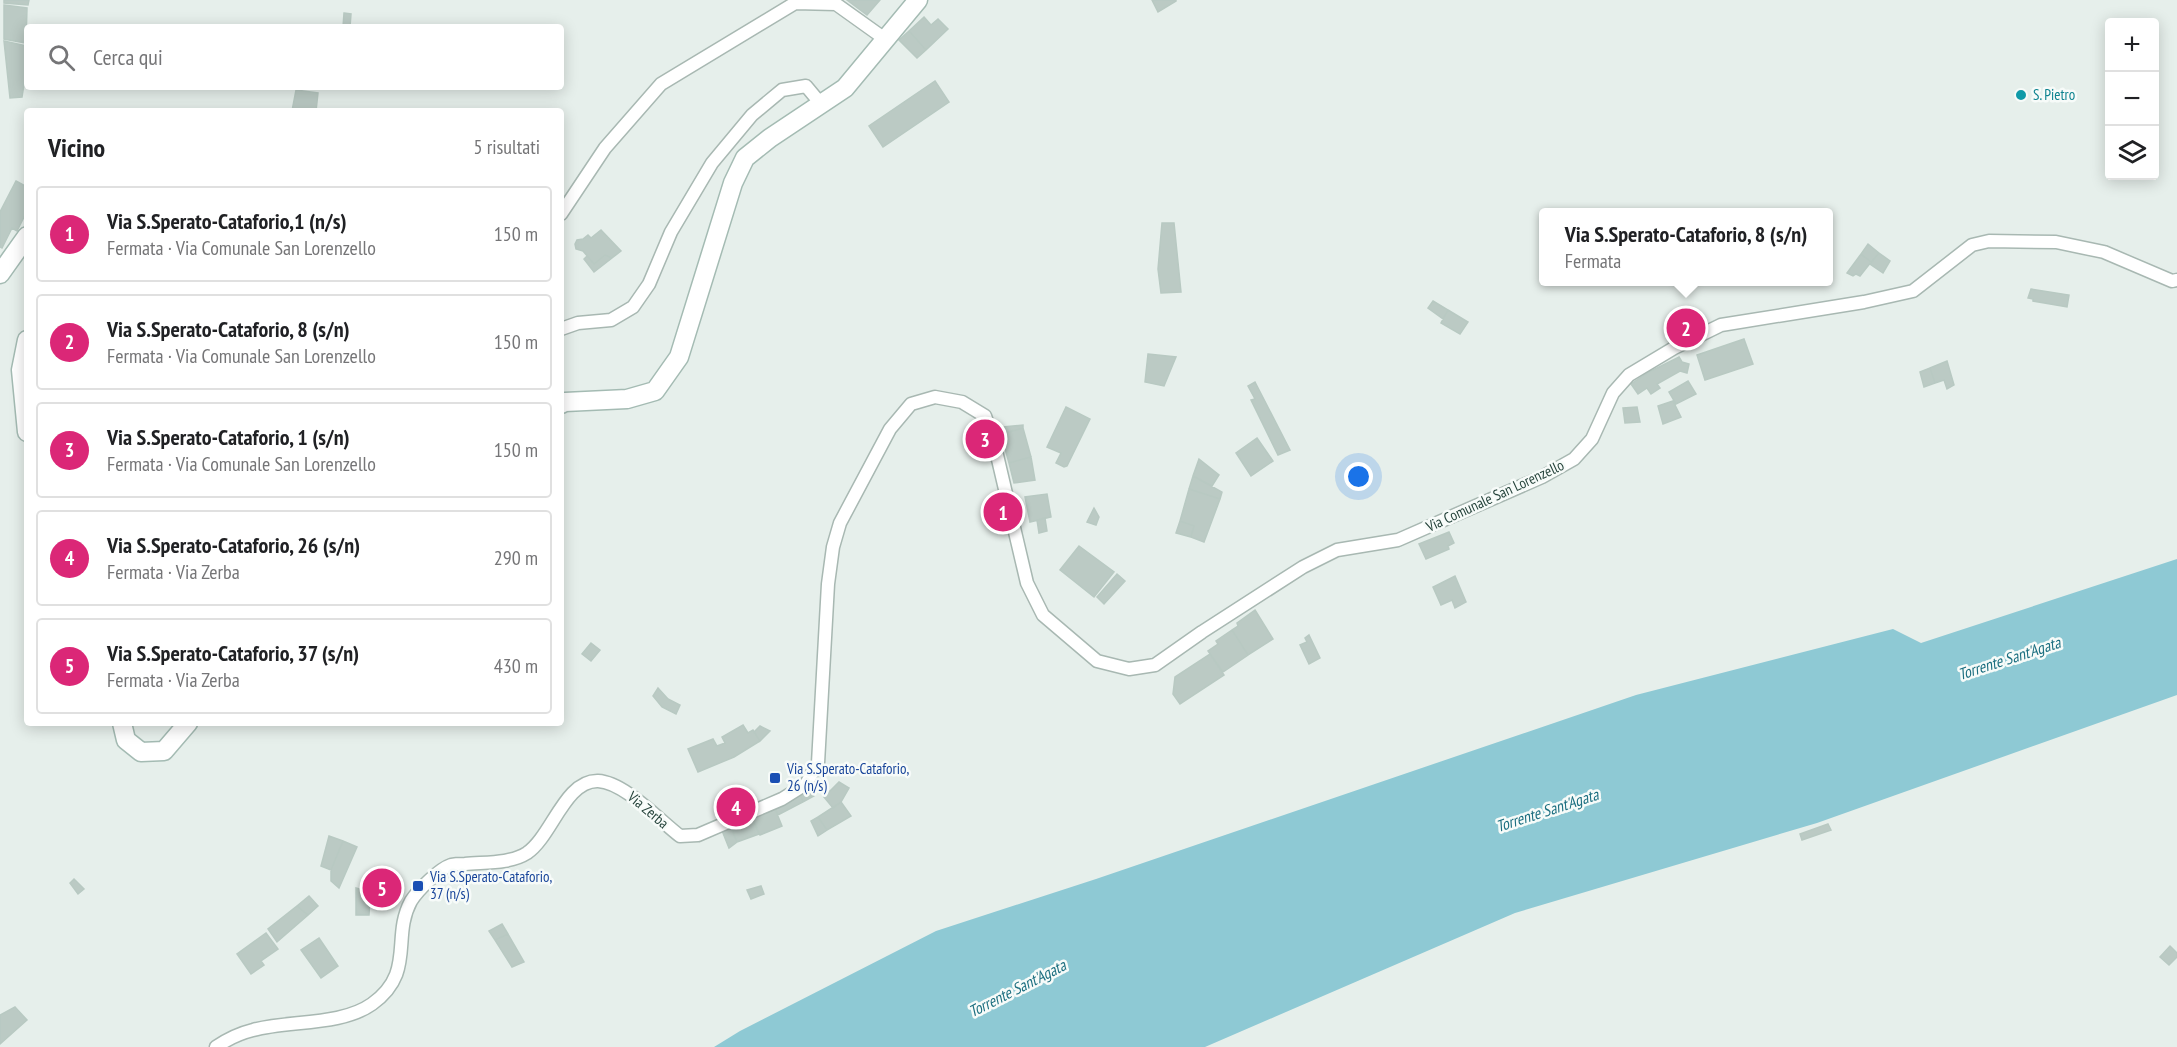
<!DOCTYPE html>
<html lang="it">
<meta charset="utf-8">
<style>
body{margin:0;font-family:"PT Sans Narrow",sans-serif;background:#f2f2f2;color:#202124}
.controls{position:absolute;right:18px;top:18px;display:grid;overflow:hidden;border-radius:6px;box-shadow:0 3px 15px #0003}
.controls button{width:54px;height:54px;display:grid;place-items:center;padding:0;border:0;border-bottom:2px solid #e0e0e0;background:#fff;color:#202124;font:30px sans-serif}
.you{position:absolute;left:1359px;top:477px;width:21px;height:21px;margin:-15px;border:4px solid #fff;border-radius:50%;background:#1a73e8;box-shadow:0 0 0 9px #1a73e833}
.badge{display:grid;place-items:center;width:39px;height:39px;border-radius:50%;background:#db2777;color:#fff;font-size:20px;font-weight:700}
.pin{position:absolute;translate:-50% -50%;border:3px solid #fff;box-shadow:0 2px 6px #0006}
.popup{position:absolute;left:1539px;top:208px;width:294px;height:78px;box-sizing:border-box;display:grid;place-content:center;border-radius:6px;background:#fff;filter:drop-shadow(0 2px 4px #0005);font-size:20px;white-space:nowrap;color:#757577}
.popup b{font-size:22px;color:#202124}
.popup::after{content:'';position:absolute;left:50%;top:100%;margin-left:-12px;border:12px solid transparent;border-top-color:#fff}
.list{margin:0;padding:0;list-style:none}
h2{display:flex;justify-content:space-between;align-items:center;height:78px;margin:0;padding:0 24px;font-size:26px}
h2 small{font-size:20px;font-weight:400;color:#757577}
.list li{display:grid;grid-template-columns:39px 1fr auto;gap:18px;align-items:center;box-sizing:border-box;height:96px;margin:0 12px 12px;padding:0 12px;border:2px solid #e0e0e0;border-radius:6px}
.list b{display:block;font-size:22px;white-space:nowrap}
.list p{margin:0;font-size:20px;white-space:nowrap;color:#757577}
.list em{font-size:20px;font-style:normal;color:#757577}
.icon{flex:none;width:33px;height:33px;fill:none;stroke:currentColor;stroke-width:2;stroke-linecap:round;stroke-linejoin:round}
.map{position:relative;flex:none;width:2177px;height:1047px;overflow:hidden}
.search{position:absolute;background:#fff;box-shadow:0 3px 15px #0003;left:24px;top:24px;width:540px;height:66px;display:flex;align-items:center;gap:15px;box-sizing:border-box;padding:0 21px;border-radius:6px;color:#757577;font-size:22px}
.panel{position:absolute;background:#fff;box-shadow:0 3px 15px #0003;left:24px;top:108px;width:540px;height:618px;border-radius:6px}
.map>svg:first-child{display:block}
</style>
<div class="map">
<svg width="2177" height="1047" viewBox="0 0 2177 1047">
<rect width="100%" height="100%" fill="#e6efeb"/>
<path fill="#8ec9d4" d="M2177,559v136l-360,128 -302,90 -310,134h-491l26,-16 196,-100 160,-52 540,-184 257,-66 28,14z"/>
<path fill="#bbcac4" stroke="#b8c9c2" stroke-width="1.5" d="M4,0h25l-1,5 -24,-2z
M847,0h33l-13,15z
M1152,0h24v1l-18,11z
M4,5l23,3 -1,35 -22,-4z
M344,13l7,1 -1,13h-7z
M924,17l7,8 7,-6 10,10 -22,21 -17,-19z
M909,31l17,19 -9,8 -18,-18z
M4,41l23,5v19l-5,32 -12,1z
M935,81l14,21 -66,45 -14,-21z
M296,90l22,3 -2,18h-24z
M16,181l11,6v24l-10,20 -5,-3 -10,20 -2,-1v-35z
M1162,223h12l7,69 -20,1 -3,-24z
M601,230l20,21 -9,7 -7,-3 -11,9 -11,-13 -7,-2 -1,-5 2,-4 6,-1 5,-4 3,3z
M1868,244l11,9 -8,9 -10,-8z
M1879,253l11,8 -7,12 -13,-9z
M1861,254l10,8 -11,14 -4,-2 -3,2 -6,-3z
M605,255l7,3 -18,14 -10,-13 3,-3 7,8z
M2031,289l38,6 -2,12 -34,-6v-2l-5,-1z
M1433,301l15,9 -5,9 -15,-11z
M1448,310l20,12 -8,12 -19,-11z
M1744,339l9,25 -48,16 -8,-25z
M1148,354l28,3 -12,29 -19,-4z
M1679,357l3,5 7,2 -2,9 -7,-2 -23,13 3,4 -9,6 -4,-6 -9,6 -7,-10 18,-12z
M1947,361l7,24 -7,4 -3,-9 -9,3 -5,-15z
M1930,368l5,15 -11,4 -4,-15z
M1688,381l8,13 -20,10 -7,-12z
M1255,382l35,68 -12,5 -27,-55 4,-1 -7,-13z
M1673,401l8,16 -18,7 -5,-18z
M1066,407l24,12 -23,47 -3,1 -8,-4 5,-10 -14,-6z
M1637,407l3,15 -15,1 -2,-15z
M1023,425v3l-20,6v-7z
M1023,428l8,29 -22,6 -8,-29z
M1257,438l16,23 -22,15 -15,-23z
M1031,457l4,23 -21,3 -5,-20z
M1199,459l20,16 -7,11 -19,-10z
M1193,476l29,16 -2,7 -31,-10z
M1189,489l31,10 -16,43 -13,-5 3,-11 -14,-5z
M1047,494l4,23 -21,5 -5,-25z
M1094,508l5,9 -3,8 -9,-3z
M1045,518l2,13 -8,2 -2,-13z
M1180,521l14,5 -3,11 -15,-4z
M1449,532l5,11 -6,3 1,3 -23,10 -7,-15z
M1079,546l35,26 -20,25 -34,-27z
M1117,574l8,7 -21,23 -7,-7z
M1455,576l11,26 -11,6 -3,-8 -11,5 -8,-18z
M1255,610l18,29 -25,16 -16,-25 6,-4 -1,-3z
M1232,630l16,25 -25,17 -15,-21 10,-7 -2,-3z
M1309,635l11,23 -11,6 -9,-19 7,-3 -2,-4z
M591,643l9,7 -9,11 -9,-7z
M1210,654l14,21 -44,29 -7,-10 2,-17z
M658,688l10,11 12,6 -4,9 -14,-7 -9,-11z
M743,725l5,8 5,-3 7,11 -26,16 -36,15 -10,-23 25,-10 4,7 8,-3 -3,-6z
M760,726l10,5 -10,10 -6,-9z
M839,782l10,6 -8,14 -8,6 -9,-11z
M810,787l4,9 -11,6 -4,-10z
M799,792l4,10 -25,13 -5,-11z
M841,802l10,14 -24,14 -9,-13z
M773,804l9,22 -22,9 -10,-22z
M751,815l8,19 -22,8 -7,-18z
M818,817l9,13 -9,6 -7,-15z
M729,823l8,19 -8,6 -8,-20z
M1828,824l3,6 -29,10 -2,-6z
M329,836l14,5 -12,29 -10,-4z
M343,841l14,6 -18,41 -8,-7v-11z
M74,879l10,10 -6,5 -8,-11z
M761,886l3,8 -13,5 -4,-9z
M356,888l11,3 1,7h2l-1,17h-13z
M309,896l9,10 -10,9 -11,-9z
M297,906l11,9 -31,27 -9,-13z
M502,924l6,10 -13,6 -6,-9z
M266,933l12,16 -17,12 3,4 -13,9 -14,-20z
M508,934l16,28 -12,5 -17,-27z
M319,938l19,28 -17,12 -20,-28z
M2170,946l7,7v4l-8,8 -9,-8z
M15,1007l12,13 -27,24v-29z"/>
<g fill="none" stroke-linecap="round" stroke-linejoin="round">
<defs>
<path id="street" d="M561,214l44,-66 56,-64 134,-81 41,1 49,35
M561,329l17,-6 33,-3 22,-13 16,-23 22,-52 41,-69 40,-48 30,-25 24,-4 15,18
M216,1047c10,-7 25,-14 37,-17 36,-10 88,-4 119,-26 44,-32 19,-66 39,-103 7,-11 28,-32 40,-36 4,-1 10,-1 14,-1 19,-2 45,0 62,-11 25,-17 38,-73 71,-72 26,1 61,39 82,55l18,-1 84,-36 24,-15 12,-21 10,-179 5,-37 7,-24 50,-94 21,-25 24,-7 27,5 23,14 8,22 34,145 16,32 54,46 32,8 26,-4 47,-33 101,-65 34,-17 61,-10 144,-63 32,-18 18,-20 21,-46 16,-18 45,-27 47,-23 143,-23 49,-11 59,-46 17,-4 67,1 48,10 68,29 5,-1"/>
<path id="secondary" d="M0,274l27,-38
M27,340l-6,30 6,62
M561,404l4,-2 62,-3 28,-8 24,-34 54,-174 12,-25 25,-20 75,-50 73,-88
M122,723l4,17 15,12 23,-1 24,-28"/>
</defs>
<use href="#street" stroke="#a8b8b2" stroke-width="15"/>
<use href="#secondary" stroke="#a4bbb3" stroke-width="21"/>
<use href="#street" stroke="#fff" stroke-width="12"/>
<use href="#secondary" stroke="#fff" stroke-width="18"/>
</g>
<circle fill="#0f9aa8" stroke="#f7fbf9" stroke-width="2" cx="2021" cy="95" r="6"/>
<g fill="#1a4fb4" stroke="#f7fbf9" stroke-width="2">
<rect x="769" y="772" width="12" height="12" rx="3"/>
<rect x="412" y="880" width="12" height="12" rx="3"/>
</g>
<g text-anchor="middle" stroke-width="5" stroke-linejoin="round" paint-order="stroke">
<g font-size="15" fill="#0d838f" stroke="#f7fbf9" text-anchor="start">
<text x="2033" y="100">S. Pietro</text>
</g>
<g font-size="15" fill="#24423a" stroke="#f7fbf9">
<text transform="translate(1495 496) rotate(-25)" y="5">Via Comunale San Lorenzello</text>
<text transform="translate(648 810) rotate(40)" y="5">Via Zerba</text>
</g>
<g font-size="15" fill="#164399" stroke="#f7fbf9" text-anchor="start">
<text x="787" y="774">Via S.Sperato-Cataforio,<tspan x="787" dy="17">26 (n/s)</tspan></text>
<text x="430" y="882">Via S.Sperato-Cataforio,<tspan x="430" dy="17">37 (n/s)</tspan></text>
</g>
<g font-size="16" font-style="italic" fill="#1c6f80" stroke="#f7fbf9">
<text transform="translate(2009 658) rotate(-18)" y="6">Torrente Sant'Agata</text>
<text transform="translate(1547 810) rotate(-18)" y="6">Torrente Sant'Agata</text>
<text transform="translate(1017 988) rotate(-27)" y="6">Torrente Sant'Agata</text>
</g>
</g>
</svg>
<div class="controls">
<button>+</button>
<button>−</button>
<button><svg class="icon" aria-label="layers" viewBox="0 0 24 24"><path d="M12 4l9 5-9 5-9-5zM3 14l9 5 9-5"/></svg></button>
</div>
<div class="you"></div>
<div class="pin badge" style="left:1003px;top:512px">1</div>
<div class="pin badge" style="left:1686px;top:328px">2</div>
<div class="popup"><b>Via S.Sperato-Cataforio, 8 (s/n)</b>Fermata</div>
<div class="pin badge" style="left:985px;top:439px">3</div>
<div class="pin badge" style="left:736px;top:807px">4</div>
<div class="pin badge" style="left:382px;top:888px">5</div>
<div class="search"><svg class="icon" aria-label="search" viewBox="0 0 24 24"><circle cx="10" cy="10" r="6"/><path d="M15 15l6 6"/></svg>Cerca qui</div>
<section class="panel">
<h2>Vicino<small>5 risultati</small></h2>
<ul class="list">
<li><span class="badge">1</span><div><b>Via S.Sperato-Cataforio,1 (n/s)</b><p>Fermata · Via Comunale San Lorenzello</p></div><em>150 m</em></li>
<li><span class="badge">2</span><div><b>Via S.Sperato-Cataforio, 8 (s/n)</b><p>Fermata · Via Comunale San Lorenzello</p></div><em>150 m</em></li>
<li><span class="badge">3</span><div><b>Via S.Sperato-Cataforio, 1 (s/n)</b><p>Fermata · Via Comunale San Lorenzello</p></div><em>150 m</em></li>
<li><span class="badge">4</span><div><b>Via S.Sperato-Cataforio, 26 (s/n)</b><p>Fermata · Via Zerba</p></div><em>290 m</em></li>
<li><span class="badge">5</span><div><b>Via S.Sperato-Cataforio, 37 (s/n)</b><p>Fermata · Via Zerba</p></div><em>430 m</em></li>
</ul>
</section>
</div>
